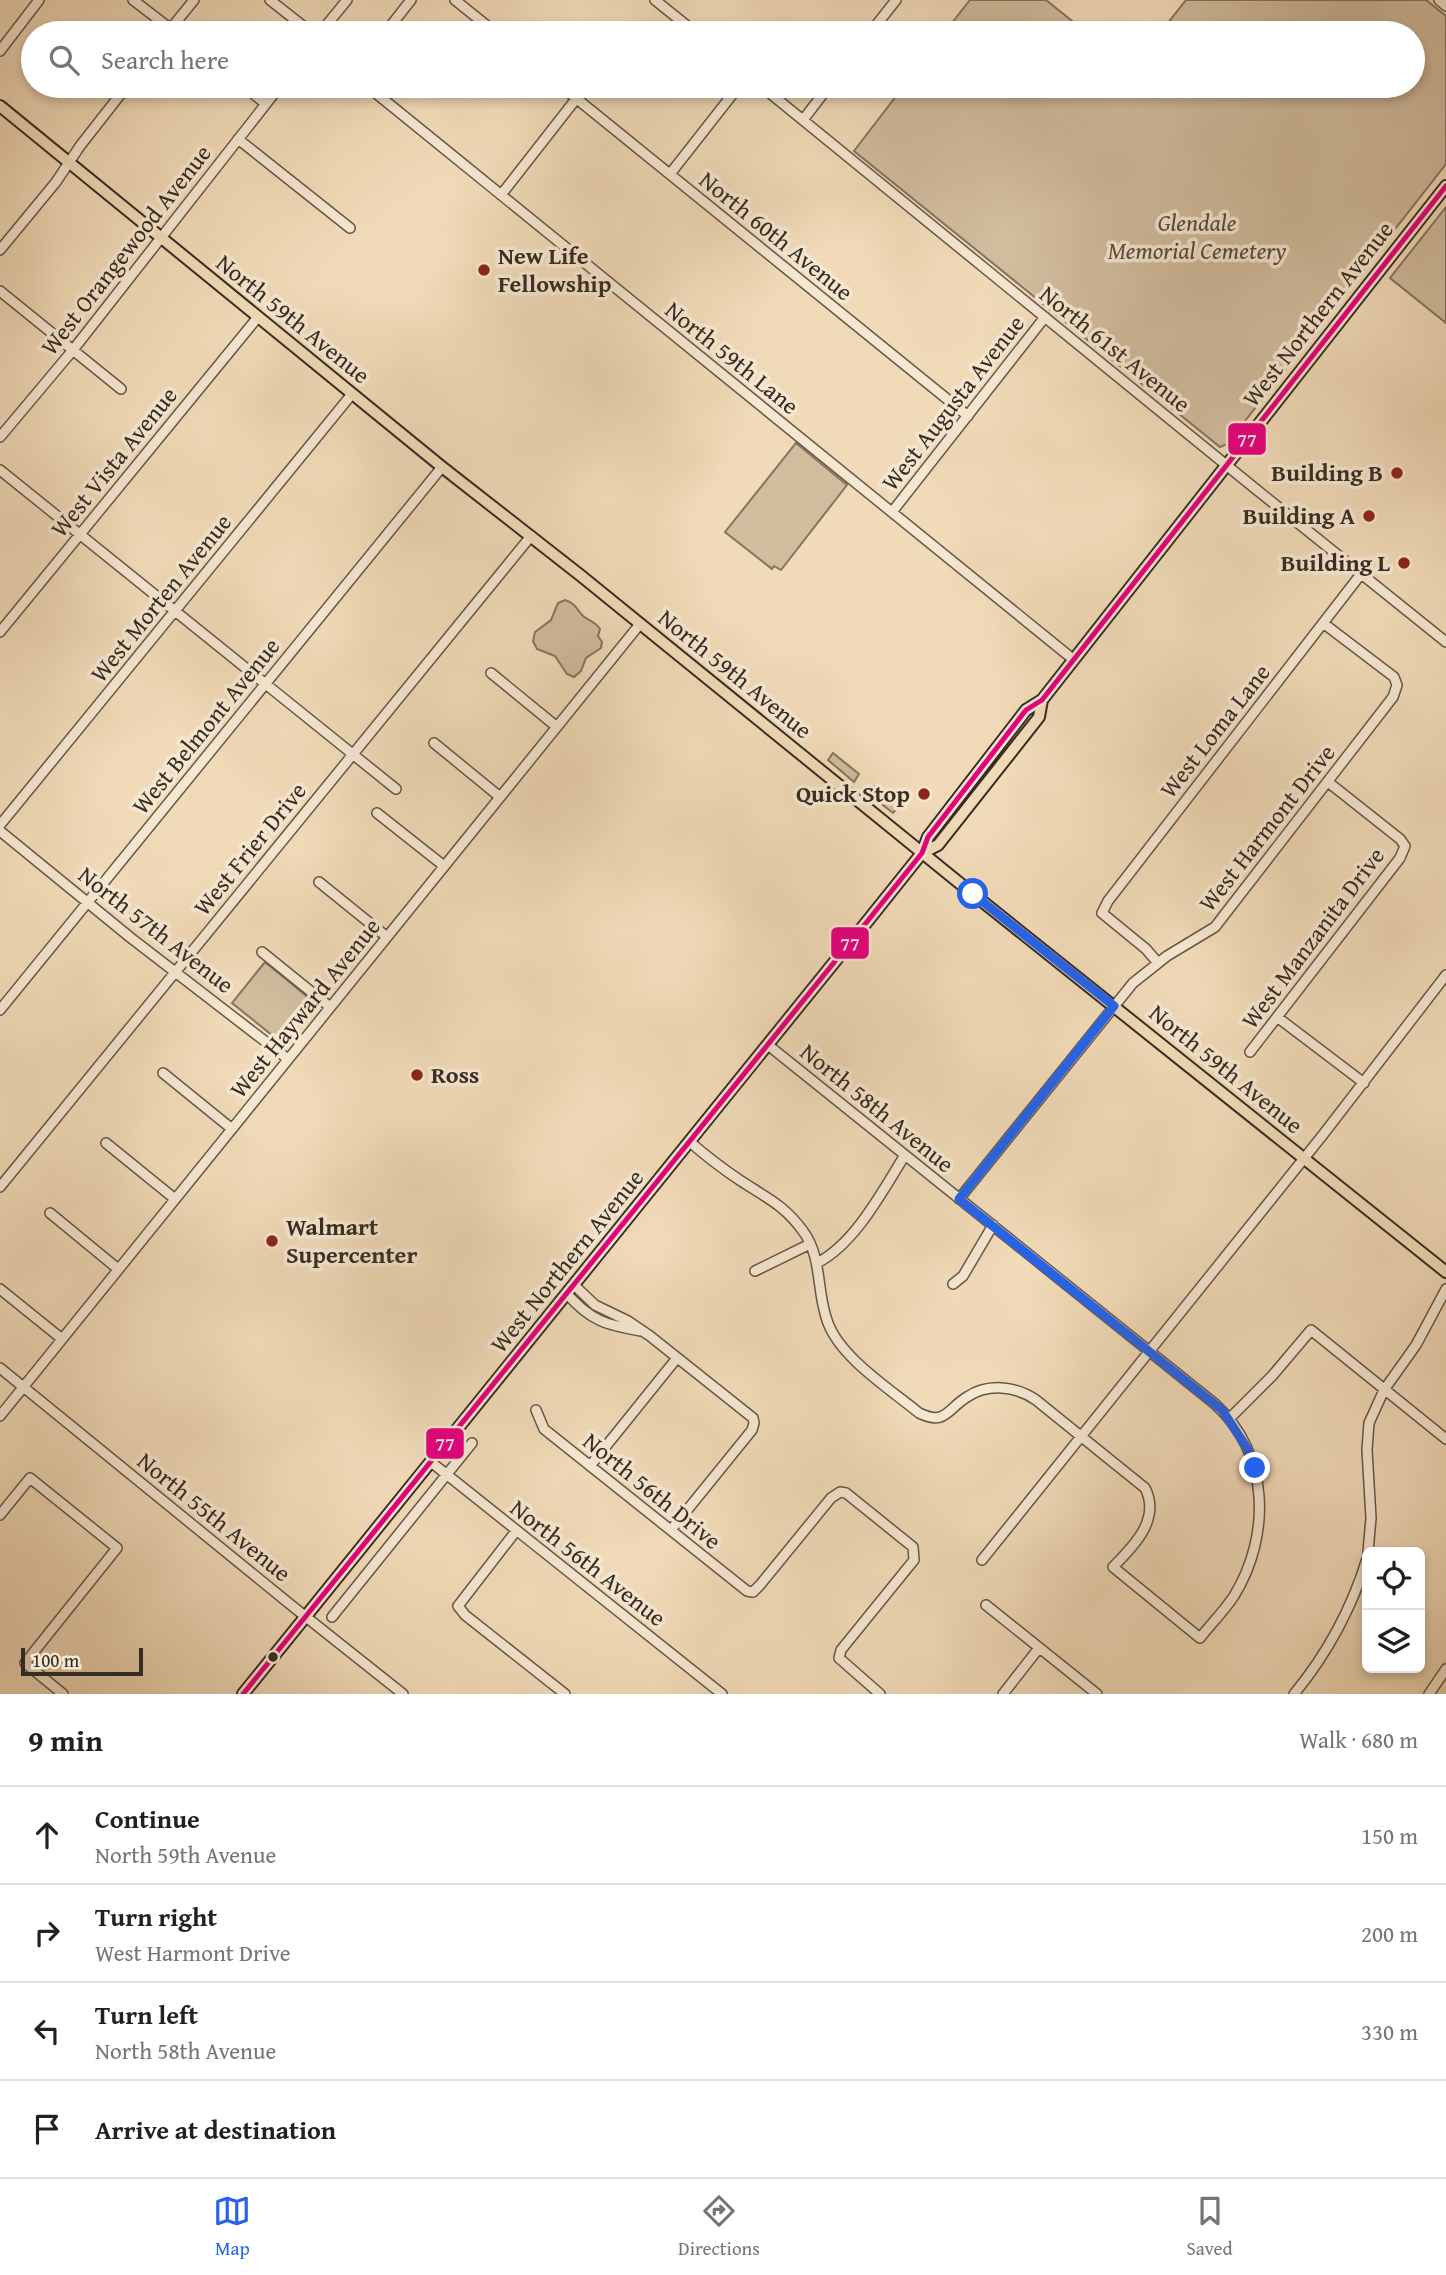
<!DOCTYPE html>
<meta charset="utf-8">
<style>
body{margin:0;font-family:"Gentium Book Plus",serif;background:#f2f2f2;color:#202124}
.controls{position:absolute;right:21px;bottom:21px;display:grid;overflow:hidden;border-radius:10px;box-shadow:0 4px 10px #0003}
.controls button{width:63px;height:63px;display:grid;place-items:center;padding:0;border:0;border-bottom:2px solid #e0e0e0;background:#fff;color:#202124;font:35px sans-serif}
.scale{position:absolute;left:21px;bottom:18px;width:122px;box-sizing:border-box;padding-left:7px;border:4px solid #362c22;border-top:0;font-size:19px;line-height:24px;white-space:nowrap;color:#362c22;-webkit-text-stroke:5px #f6e7d1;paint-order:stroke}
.stop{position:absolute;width:21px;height:21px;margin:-16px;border:5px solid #2563eb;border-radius:50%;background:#fff}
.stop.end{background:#2563eb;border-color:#fff;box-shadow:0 2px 7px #0008}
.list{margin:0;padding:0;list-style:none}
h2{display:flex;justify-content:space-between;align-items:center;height:91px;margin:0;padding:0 28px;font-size:30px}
h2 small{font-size:23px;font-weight:400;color:#757577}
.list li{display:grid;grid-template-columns:46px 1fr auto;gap:21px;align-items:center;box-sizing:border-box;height:98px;padding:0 28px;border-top:2px solid #e0e0e0}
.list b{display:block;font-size:26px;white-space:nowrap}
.list p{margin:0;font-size:23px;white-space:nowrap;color:#757577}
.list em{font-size:23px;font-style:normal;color:#757577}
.icon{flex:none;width:38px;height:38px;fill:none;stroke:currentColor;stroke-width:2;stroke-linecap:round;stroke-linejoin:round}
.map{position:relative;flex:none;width:1446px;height:1694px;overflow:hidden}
.search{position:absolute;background:#fff;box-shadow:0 4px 10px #0003;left:21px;right:21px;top:21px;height:77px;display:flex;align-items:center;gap:18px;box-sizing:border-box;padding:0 24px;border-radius:38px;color:#757577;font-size:26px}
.sheet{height:483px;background:#fff}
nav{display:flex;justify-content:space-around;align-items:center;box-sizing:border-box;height:98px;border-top:2px solid #e0e0e0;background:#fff;font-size:19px;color:#757577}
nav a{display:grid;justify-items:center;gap:4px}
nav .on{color:#2563eb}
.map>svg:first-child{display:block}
</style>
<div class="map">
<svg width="1446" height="1694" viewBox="0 0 1446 1694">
<rect width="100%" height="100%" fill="#f1dab8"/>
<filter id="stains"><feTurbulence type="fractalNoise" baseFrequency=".00286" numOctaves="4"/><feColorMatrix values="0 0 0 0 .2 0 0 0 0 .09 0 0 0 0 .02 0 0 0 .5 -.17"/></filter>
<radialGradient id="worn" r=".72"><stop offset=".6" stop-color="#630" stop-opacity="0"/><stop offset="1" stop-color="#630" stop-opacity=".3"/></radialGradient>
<path fill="#d1bc9e" stroke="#847460" stroke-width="2" d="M970,0h76l41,33h-143z
M1186,0h240l20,16v148l-219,280 -7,3 -366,-296 50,-65h509v-53h-253z
M1446,207v116l-56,-45z
M796,443l51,42 -66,85 -7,-4 -2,3 -47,-37z
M565,600c10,3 11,8 17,15 6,6 13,6 18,14l-2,7 4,6 -1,6 -15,10 -5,13 -7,6 -7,-3 -12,-18 -18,-7 -4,-8 2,-9 16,-12 7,-17z
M833,753l26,21 -5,8 -26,-22z
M874,786l25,20 -6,7 -27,-21z
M265,962l50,41 -32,41 -51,-41z"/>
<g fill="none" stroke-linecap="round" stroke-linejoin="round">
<defs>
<path id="minor" d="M133,0l43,33
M270,0l42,33
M455,0l41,33
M655,0l41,33
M1439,0l7,6
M168,32l26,-32
M320,33l27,-33
M385,33l26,-33
M870,33l26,-33
M0,51l39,-51
M244,86l22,18
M367,86l707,574
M561,86l407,330
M761,86l491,400 194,156
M803,120l26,-34
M238,139l112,89
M670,174l69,-88
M501,195l75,-96
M0,250l56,-68 24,-36 47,-60
M0,291l121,98
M0,437l73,-87 207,-264
M0,470l396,319
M892,512l153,-195
M0,632l258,-315
M491,673l66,54
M434,743l66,54
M377,813l67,53
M0,825l352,-431
M0,831l131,107 157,121
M319,882l68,55
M262,952l68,55
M1158,963l-12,-14 -44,-36 6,-12 253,-327
M0,1010l442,-543
M1277,1017l87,66
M1250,1052l150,-194 5,-12 -5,-7 -72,-57
M163,1073l69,56
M690,1142c16,14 33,27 51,39 26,17 43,24 62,50 20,27 13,62 25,92 13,35 62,66 91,90 27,13 28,-4 48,-16 21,-14 49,-11 69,3l109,88c16,31 -11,58 -32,79l87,71c11,-14 24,-27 34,-42 37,-60 36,-142 -19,-192l-447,-359
M106,1143l69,56
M0,1187l531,-651
M959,1199l174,-216 34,-27 48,-29 178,-230 4,-12 -3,-8 -71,-54
M50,1213l68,56
M817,1263c38,-19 66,-73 88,-108
M755,1271l55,-27
M953,1284l10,-8 30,-51
M574,1285l21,20 33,16 22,15 103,82 1,5 -2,7 -81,100
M0,1289l62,50
M567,1294c24,27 39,31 74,37
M0,1368l291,237 112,89
M536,1410l8,19 203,162 6,1 7,-7 71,-87 9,-6 6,1 67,54 1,13 -73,90 -2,8 41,36
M0,1416l640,-792
M1229,1419l43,-43 39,-46 135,109
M431,1462l291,232
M590,1466l87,-108
M0,1515l30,-37 87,70 -92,115 38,31
M516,1531l-58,75 7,9 100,79
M1368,1552l3,-34 -4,-68 2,-27 15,-33 32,-45 30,-56
M982,1560l340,-424 124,-161
M986,1605l111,89
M332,1617l140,-174
M1003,1694l36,-46
M1294,1694c34,-41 57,-84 73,-135
M1429,1694l17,-25"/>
<path id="major" d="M0,106l442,361 138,108 393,319 473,378
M922,853l16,-8 101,-128 3,-17
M243,1694l627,-776 52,-65 6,-16 98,-127 16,-10 404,-514"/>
</defs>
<use href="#minor" stroke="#655848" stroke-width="12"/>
<use href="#major" stroke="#362c22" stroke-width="14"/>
<use href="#minor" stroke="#f6e7d1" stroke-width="9"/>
<use href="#major" stroke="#f1dab8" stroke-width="10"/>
<defs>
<path id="bus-1" d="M243,1694l627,-776 52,-65 6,-16 98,-127 16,-10 404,-514"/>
</defs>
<use href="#bus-1" stroke="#f6e7d1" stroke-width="10"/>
<use href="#bus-1" stroke="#e5007d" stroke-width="5"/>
</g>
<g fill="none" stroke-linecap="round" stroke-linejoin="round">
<path stroke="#2563eb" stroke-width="9" d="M973,894l141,112 -155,193 263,211 25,38 8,20"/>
</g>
<g fill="#8f2418" stroke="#f6e7d1" stroke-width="2.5">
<circle cx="484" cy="270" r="7"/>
<circle cx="1397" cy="473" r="7"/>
<circle cx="1369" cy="516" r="7"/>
<circle cx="1404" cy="563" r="7"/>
<circle cx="924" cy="794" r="7"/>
<circle cx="417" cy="1075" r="7"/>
<circle cx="272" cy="1241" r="7"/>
</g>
<circle fill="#362c22" stroke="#f6e7d1" stroke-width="2.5" cx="273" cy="1657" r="6"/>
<g text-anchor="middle" stroke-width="7" stroke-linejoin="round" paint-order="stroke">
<g font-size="24" font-style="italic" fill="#55493b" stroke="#f6e7d1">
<text x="1197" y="231">Glendale<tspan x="1197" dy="28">Memorial Cemetery</tspan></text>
</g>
<g font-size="24" fill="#362c22" stroke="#f6e7d1">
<text transform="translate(776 236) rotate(39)" y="8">North 60th Avenue</text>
<text transform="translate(126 250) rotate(-52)" y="8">West Orangewood Avenue</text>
<text transform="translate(1318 314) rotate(-52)" y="8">West Northern Avenue</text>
<text transform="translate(293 319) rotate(39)" y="8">North 59th Avenue</text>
<text transform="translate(1115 349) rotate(39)" y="8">North 61st Avenue</text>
<text transform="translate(732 358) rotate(39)" y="8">North 59th Lane</text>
<text transform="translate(953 403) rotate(-52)" y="8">West Augusta Avenue</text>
<text transform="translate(114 462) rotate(-51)" y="8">West Vista Avenue</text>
<text transform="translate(161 598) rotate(-51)" y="8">West Morten Avenue</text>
<text transform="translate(735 674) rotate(39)" y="8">North 59th Avenue</text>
<text transform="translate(206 726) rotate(-51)" y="8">West Belmont Avenue</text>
<text transform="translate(1215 731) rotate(-52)" y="8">West Loma Lane</text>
<text transform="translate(1267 828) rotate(-52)" y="8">West Harmont Drive</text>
<text transform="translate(250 849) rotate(-51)" y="8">West Frier Drive</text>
<text transform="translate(156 930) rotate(38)" y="8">North 57th Avenue</text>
<text transform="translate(1313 938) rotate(-53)" y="8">West Manzanita Drive</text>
<text transform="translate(305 1008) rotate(-51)" y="8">West Hayward Avenue</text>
<text transform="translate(1226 1069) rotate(39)" y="8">North 59th Avenue</text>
<text transform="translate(877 1108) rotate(39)" y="8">North 58th Avenue</text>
<text transform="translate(567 1261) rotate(-51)" y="8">West Northern Avenue</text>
<text transform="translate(652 1491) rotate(39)" y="8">North 56th Drive</text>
<text transform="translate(214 1517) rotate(39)" y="8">North 55th Avenue</text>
<text transform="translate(588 1563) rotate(38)" y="8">North 56th Avenue</text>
</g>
<g font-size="24" font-weight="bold" fill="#362c22" stroke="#f6e7d1" text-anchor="end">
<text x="498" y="264" text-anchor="start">New Life<tspan x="498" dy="28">Fellowship</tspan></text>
<text x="1383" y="481">Building B</text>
<text x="1355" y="524">Building A</text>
<text x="1390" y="571">Building L</text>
<text x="910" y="802">Quick Stop</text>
<text x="431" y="1083" text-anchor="start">Ross</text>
<text x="286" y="1235" text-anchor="start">Walmart<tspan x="286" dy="28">Supercenter</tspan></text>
</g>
</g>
<g stroke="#f6e7d1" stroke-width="2.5">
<rect x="1227" y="422" width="40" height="34" rx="7" fill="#e5007d"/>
<rect x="830" y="926" width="40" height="34" rx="7" fill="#e5007d"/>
<rect x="425" y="1427" width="40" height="33" rx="7" fill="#e5007d"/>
</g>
<g font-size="19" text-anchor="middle" font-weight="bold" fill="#fff">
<text x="1247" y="446">77</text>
<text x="850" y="950">77</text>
<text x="445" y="1450">77</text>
</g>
<rect width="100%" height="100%" filter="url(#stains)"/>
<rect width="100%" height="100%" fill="url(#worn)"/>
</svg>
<div class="controls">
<button><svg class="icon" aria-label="locate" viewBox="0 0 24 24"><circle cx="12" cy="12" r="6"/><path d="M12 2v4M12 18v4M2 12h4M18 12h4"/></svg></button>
<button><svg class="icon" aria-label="layers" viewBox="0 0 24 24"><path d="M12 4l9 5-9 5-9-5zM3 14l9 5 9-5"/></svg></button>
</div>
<div class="scale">100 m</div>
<div class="stop" style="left:973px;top:894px"></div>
<div class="stop end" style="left:1255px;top:1468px"></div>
<div class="search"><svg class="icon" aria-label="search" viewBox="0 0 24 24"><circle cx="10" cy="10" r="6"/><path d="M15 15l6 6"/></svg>Search here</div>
</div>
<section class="sheet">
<h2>9 min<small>Walk · 680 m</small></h2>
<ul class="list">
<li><svg class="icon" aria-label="ahead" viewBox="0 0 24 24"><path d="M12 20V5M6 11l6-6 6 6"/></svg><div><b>Continue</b><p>North 59th Avenue</p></div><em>150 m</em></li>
<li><svg class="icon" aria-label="right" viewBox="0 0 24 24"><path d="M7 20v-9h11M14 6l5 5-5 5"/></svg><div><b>Turn right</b><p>West Harmont Drive</p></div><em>200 m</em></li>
<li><svg class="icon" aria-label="left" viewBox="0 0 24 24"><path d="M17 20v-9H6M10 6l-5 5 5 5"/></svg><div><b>Turn left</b><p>North 58th Avenue</p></div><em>330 m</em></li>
<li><svg class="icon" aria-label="arrive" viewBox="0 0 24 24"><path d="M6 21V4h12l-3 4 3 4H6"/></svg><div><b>Arrive at destination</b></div></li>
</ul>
</section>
<nav>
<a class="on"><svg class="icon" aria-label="map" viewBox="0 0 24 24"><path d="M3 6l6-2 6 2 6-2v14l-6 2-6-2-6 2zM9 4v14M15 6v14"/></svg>Map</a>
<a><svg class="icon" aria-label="directions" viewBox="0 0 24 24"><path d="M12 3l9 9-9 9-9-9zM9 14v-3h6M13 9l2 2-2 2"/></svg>Directions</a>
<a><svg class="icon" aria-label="saved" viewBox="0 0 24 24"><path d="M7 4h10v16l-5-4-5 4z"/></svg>Saved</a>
</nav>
